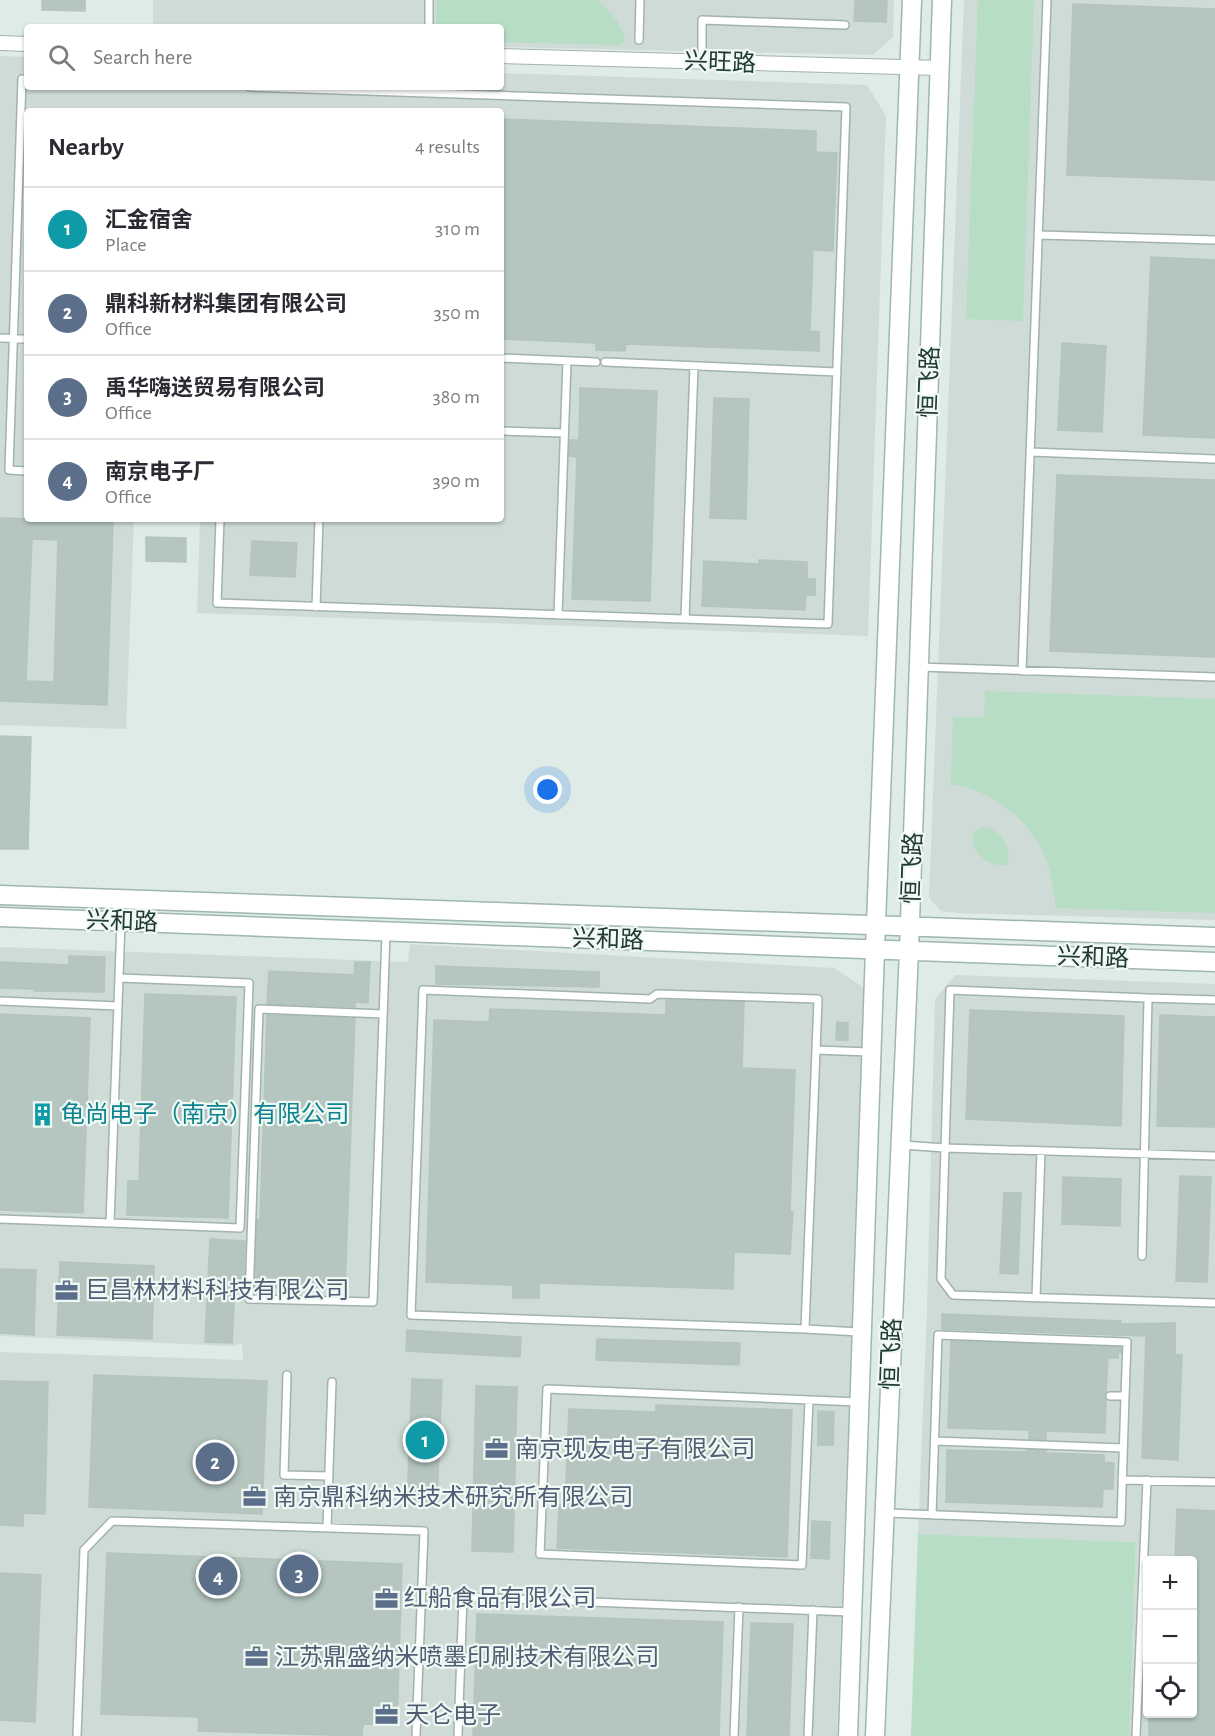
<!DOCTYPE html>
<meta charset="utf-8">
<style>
body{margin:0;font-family:"Alegreya Sans","Noto Sans SC",sans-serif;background:#f7f7f7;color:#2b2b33}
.controls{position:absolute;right:18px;bottom:18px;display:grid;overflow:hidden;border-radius:6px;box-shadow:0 2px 4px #0004}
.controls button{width:54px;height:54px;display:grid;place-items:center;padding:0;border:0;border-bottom:2px solid #e1e1e2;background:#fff;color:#2b2b33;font:30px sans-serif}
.you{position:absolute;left:548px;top:790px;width:21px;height:21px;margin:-15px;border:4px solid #fff;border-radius:50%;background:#1a73e8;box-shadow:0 0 0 9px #1a73e833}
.badge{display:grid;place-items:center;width:39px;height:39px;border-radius:50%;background:#db2777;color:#fff;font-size:20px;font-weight:700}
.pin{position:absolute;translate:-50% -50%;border:3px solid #fff;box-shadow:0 2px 6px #0006}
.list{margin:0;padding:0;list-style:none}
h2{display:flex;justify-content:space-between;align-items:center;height:78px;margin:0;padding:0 24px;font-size:26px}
h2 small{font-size:20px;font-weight:400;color:#7c7c81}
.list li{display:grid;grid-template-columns:39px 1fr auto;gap:18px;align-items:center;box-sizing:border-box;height:84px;padding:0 24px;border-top:2px solid #e1e1e2}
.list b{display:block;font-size:22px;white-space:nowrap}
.list p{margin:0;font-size:20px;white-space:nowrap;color:#7c7c81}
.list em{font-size:20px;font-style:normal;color:#7c7c81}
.icon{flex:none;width:33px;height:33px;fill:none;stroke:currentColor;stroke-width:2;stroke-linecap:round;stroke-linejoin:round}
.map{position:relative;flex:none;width:1215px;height:1736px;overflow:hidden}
.search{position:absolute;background:#fff;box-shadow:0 2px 4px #0004;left:24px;top:24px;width:480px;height:66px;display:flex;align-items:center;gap:15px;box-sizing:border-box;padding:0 21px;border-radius:6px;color:#7c7c81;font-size:22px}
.panel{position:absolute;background:#fff;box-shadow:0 2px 4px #0004;left:24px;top:108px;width:480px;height:414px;border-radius:6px}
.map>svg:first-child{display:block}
</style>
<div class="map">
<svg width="1215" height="1736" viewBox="0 0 1215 1736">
<rect width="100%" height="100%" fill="#dfebe6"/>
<path fill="#cedbd6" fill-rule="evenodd" d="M153,0h741l-1,37 -20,18 -372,-8v-20h-348z
M964,0h251v920l-257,-7 -17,-2 -12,-13z
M0,56l27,1v30h474v-14l366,12 19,31 -18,520 -671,-23 3,-94h301v-408h-474v408h107l-8,210 -126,-4z
M410,944l424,24 30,20 -27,748h-837v-384l243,8 -1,-17 -9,3 -233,-10v-389l408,15z
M955,975l260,9v752h-86l7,-194 -218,-8 9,-223 8,-312zM1148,1560h44v154h-44z"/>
<path fill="#b7ddc4" d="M437,0h161c12,11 24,24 27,41l-6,4 -118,-3v-15h-65z
M978,0h56l-11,321 -57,-2z
M985,691l230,8v214l-159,-5c-2,-18 -5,-37 -12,-54 -14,-34 -57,-67 -93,-69l2,-68h31z
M985,827c15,2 30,23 21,38 -18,3 -38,-16 -32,-34z
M918,1534l218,8 -7,194h-218z"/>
<path fill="#b5c6c0" stroke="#b2c5be" stroke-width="1.5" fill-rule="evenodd" d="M42,0h43v11l-43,-1z
M855,0h32l-1,22 -32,-1z
M1073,4l142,5v171l-148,-5z
M501,119l315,12v21l21,1 -4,98 -20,-1 -3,81 9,1v19l-193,-7 -1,7 -29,-1v-7l-95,-4z
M1151,257l64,3v178l-72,-3z
M1062,343l44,3 -4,86 -44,-2z
M580,388l77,3 -7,210 -78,-2 5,-142 -8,-1 1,-16h9z
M714,398l35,1 -3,120 -36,-1z
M1057,475l158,5v177l-165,-6z
M0,518l113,3 -6,184 -107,-4zM32,539l26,1 -4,142 -28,-1z
M146,537l40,1v24l-40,-1z
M252,541l45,2 -2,34 -45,-2z
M759,560l48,2v17h8v16h-9l-1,15 -103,-4 2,-45 55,3z
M0,736l31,1 -3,112h-28z
M69,956l36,1 -1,35 -70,-1v-2l-34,-1v-26l69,3z
M355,962h15l-2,41 -13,-1v5l-88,-3 2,-33 85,4z
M436,966l163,6v15l-163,-3z
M145,994l91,3 -8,221 -101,-3 1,-34h11z
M666,1000l78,2 -2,66 53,2 -5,141 3,1 -3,42 -56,-2 -1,37 -194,-6v15h-26v-13l-87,-3 8,-262 55,2 1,-13 176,6z
M970,1010l154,6 -3,110 -155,-7z
M0,1014l90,4 -7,195 -83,-3z
M267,1015l88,3 -10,272 -90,-3 2,-67h3z
M1160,1015l55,2v110l-58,-1z
M837,1022l11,1v17h-12z
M1180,1176l31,1 -4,105 -31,-1z
M1063,1177l58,2 -1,47 -58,-2z
M1004,1193h17l-3,81 -18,-1z
M210,1239l35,2 -1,45h-9l-3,57 -27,-1z
M60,1262l94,4 -2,73 -95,-4z
M0,1269l36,1 -2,65 -34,-2z
M942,1314l179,7 -1,3 55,-1v32h7l-4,105 -36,-2 4,-122 -204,-7z
M407,1330l114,7 -1,20 -114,-6z
M597,1339l143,4 -1,22 -143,-5z
M951,1341l170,6v6h-3v5h-10l-2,34 -2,3 2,5 -1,33 -59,-2v9l-17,-1v-9l-81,-2z
M94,1375l173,6 -5,133 -173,-7z
M412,1379l30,1 -5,122 -30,-1z
M0,1381l48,1 -3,132 -22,-1v13l-23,-1z
M476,1386l41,1 -4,165 -41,-1z
M656,1405l136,5 -5,147 -230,-9 2,-43h6l4,-96 87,3z
M818,1411l16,1 -1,33h-15z
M947,1450l81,2v-2l18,1v2l58,2v7l10,1 -1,26h-10l-1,18 -156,-5z
M1177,1509l38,2v225h-66v-19l20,1v-5h23v-153h-17z
M812,1521l18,1 -1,37 -18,-1z
M107,1553l295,11 -5,161 -34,-1 -1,12 -164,-5 1,-14 -98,-3z
M0,1573l41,2 -6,147 -35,-2z
M477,1614l246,8 -4,114h-246z
M751,1623l42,1 -4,112h-42z"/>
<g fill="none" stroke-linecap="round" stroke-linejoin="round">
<defs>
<path id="service" d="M429,27v-27
M639,40l1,-40
M702,62v-42l143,5
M27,79h-5l-13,391 18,1
M1039,235l176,5
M0,338l27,1
M501,358l95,4
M605,362l232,10
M501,431l63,2
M1030,452l185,7
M220,519l-3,84 611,21 18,-517 -596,-20
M316,607l3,-88
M558,615l9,-254
M685,619l9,-253
M919,667l296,10
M1022,671l25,-671
M119,978l130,5 -9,245 -130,-5 11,-301
M1148,998l-198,-8 -5,158 270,8
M0,1001l118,5
M383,1014l-124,-5 -10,290 124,3 13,-369
M816,1050l-11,279 -394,-14 12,-325 227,9 7,-5 161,5 -2,51 53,2
M903,1145l42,3 -4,131 12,16 262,8
M0,1219l110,4
M1142,1256l6,-258 67,2
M1036,1298l5,-147
M805,1329l54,3
M287,1375l-3,100 45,1
M809,1400l-7,165 -262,-11 7,-165 311,13
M935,1441l188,7
M1122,1480l93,2
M887,1513l234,9 4,-126h-15
M932,1515l6,-180 189,7 -2,54
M327,1528l5,-146
M77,1736l7,-186 28,-29 312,10 -8,205
M458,1736l5,-139 387,15
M734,1736l5,-129
M808,1736l5,-126
M1136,1736l11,-256"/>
<path id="minor" d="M0,43l27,1
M501,56l438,12"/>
<path id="secondary" d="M0,895l1215,42
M0,917l1215,45
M848,1736l27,-787 37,-949
M875,1736l34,-786 33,-950"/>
</defs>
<use href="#service" stroke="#a2b3ae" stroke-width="10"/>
<use href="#minor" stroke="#a2b3ae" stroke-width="16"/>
<use href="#secondary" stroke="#9eb7af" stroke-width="21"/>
<use href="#service" stroke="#fff" stroke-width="7"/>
<use href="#minor" stroke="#fff" stroke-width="14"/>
<use href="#secondary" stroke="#fff" stroke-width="18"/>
</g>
<defs>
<symbol id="building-bare" viewBox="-9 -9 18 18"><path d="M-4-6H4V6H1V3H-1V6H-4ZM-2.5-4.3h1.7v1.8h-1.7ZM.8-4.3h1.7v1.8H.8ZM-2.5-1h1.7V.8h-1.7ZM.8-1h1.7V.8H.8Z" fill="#0f9aa8" stroke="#f0f8f4" stroke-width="2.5" paint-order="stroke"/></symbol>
<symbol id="office-bare" viewBox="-9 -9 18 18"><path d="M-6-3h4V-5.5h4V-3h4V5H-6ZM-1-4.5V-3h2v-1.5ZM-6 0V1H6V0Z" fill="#5c6f8a" stroke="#f0f8f4" stroke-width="2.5" paint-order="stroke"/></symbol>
</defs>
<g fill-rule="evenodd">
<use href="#building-bare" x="26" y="1098" width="33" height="33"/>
<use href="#office-bare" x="50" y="1274" width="33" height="33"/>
<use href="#office-bare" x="480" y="1432" width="33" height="33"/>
<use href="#office-bare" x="238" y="1480" width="33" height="33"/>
<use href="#office-bare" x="370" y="1582" width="33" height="33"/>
<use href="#office-bare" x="240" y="1640" width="33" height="33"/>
<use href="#office-bare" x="370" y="1698" width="33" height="33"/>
</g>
<g text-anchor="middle" stroke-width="4.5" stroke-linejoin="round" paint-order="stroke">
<g font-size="24" fill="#203b36" stroke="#f0f8f4">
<text transform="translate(720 62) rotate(2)" y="8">兴旺路</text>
<text transform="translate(929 382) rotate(-88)" y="8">恒飞路</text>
<text transform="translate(912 868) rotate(-88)" y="8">恒飞路</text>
<text transform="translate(122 921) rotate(2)" y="8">兴和路</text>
<text transform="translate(608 939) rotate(2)" y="8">兴和路</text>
<text transform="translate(1093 957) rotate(2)" y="8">兴和路</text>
<text transform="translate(891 1354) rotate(-88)" y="8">恒飞路</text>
</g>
<g font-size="24" fill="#0d838f" stroke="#f0f8f4" text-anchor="start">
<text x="61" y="1122">龟尚电子（南京）有限公司</text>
</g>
<g font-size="24" fill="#4e5e75" stroke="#f0f8f4" text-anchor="start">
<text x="85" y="1298">巨昌林材料科技有限公司</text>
<text x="515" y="1457">南京现友电子有限公司</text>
<text x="273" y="1505">南京鼎科纳米技术研究所有限公司</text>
<text x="404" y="1606">红船食品有限公司</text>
<text x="275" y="1665">江苏鼎盛纳米喷墨印刷技术有限公司</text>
<text x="405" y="1723">天仑电子</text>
</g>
</g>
</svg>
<div class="controls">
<button>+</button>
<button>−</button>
<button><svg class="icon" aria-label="locate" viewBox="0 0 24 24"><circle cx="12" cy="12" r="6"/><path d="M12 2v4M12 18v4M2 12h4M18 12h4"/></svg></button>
</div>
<div class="you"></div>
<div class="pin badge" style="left:425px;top:1440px;background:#0f9aa8">1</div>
<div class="pin badge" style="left:215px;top:1462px;background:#5c6f8a">2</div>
<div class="pin badge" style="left:299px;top:1574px;background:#5c6f8a">3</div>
<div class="pin badge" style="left:218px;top:1576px;background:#5c6f8a">4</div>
<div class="search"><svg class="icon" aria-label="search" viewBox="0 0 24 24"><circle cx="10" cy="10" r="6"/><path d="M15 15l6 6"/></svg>Search here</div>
<section class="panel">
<h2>Nearby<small>4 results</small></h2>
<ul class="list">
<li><span class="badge" style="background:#0f9aa8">1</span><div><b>汇金宿舍</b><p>Place</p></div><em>310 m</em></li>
<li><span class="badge" style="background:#5c6f8a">2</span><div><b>鼎科新材料集团有限公司</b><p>Office</p></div><em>350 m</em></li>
<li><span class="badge" style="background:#5c6f8a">3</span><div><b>禹华嗨送贸易有限公司</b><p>Office</p></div><em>380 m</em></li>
<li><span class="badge" style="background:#5c6f8a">4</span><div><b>南京电子厂</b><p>Office</p></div><em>390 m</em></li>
</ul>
</section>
</div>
